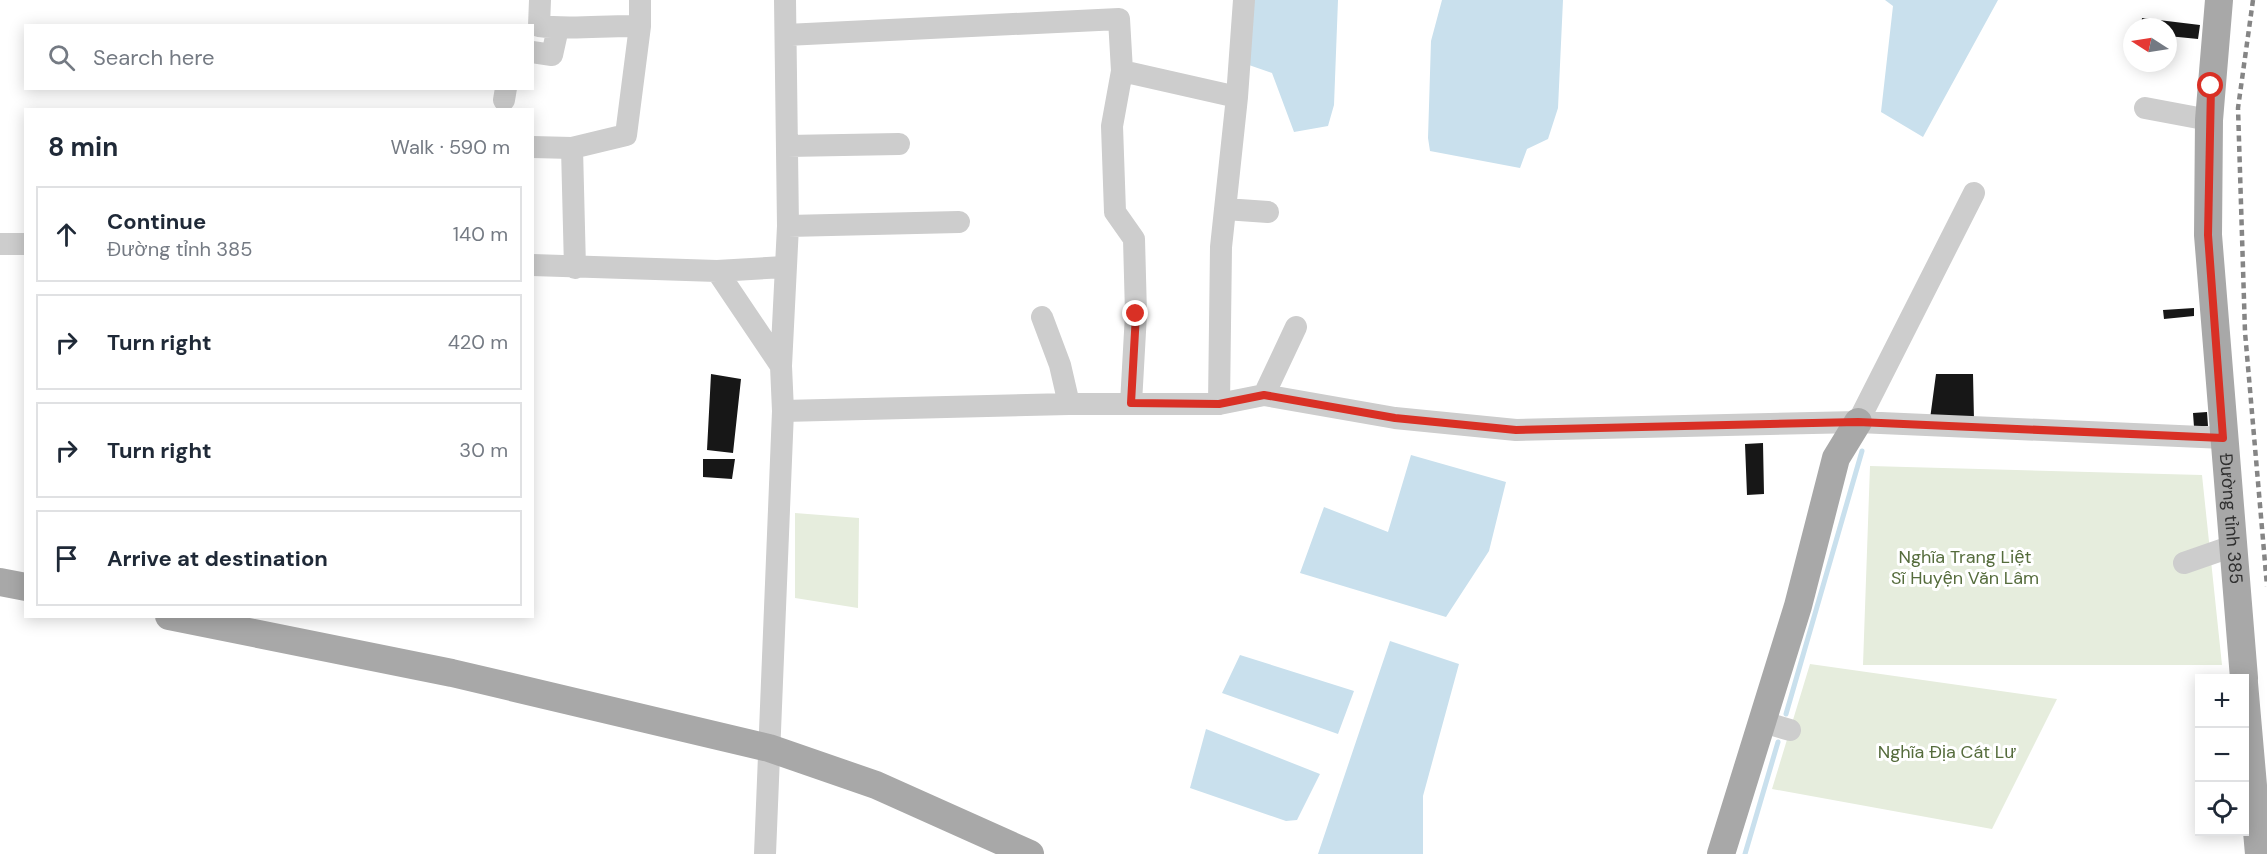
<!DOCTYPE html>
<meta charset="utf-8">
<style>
body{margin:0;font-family:"DM Sans",sans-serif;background:#f6f6f7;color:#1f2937}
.controls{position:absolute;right:18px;bottom:18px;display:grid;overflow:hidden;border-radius:0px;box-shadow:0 3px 15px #0003}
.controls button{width:54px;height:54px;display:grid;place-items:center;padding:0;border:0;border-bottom:2px solid #e0e1e3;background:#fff;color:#1f2937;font:30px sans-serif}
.compass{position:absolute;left:2123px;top:18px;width:54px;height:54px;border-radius:50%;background:#fff;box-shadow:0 3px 15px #0003;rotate:282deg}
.stop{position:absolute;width:18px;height:18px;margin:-14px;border:4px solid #d93025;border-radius:50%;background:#fff}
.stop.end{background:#d93025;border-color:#fff;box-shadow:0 2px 6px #0008}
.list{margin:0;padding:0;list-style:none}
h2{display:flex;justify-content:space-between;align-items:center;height:78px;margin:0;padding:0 24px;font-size:26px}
h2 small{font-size:20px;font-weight:400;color:#747a83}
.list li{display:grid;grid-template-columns:39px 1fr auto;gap:18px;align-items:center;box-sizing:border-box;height:96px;margin:0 12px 12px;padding:0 12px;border:2px solid #e0e1e3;border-radius:0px}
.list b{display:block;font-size:22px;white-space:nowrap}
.list p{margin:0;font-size:20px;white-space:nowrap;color:#747a83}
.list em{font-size:20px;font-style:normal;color:#747a83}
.icon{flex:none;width:33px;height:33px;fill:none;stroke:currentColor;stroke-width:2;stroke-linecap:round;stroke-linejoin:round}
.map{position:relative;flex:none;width:2267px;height:854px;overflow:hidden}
.search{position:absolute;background:#fff;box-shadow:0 3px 15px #0003;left:24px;top:24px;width:510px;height:66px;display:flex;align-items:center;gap:15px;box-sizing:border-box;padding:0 21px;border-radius:0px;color:#747a83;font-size:22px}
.panel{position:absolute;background:#fff;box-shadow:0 3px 15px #0003;left:24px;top:108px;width:510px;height:510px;border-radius:0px}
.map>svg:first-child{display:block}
</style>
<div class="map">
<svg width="2267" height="854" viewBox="0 0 2267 854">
<rect width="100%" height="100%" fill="#fff"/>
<path fill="#e6eddd" d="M1870,466l332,9 20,190h-359z
M795,513l64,5 -1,90 -63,-10z
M1810,664l247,35 -65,130 -220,-40z"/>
<path fill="#c9e0ed" d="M1253,0h85l-4,105 -6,21 -34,6 -22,-59 -26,-9z
M1442,0h121l-5,108 -10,31 -21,10 -7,19 -90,-17 -2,-13 3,-97z
M1885,0h113l-75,137 -42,-25 12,-106z
M1411,455l95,27 -17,69 -43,66 -146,-44 24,-66 64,25z
M1390,641l69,23 -36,132v58h-105z
M1240,655l114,36 -16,43 -116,-41z
M1206,729l114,45 -23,46 -11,1 -96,-33z"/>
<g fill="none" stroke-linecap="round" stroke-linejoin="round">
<path stroke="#c9e0ed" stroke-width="5" d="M1786,714l76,-263
M1745,854l33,-112"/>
</g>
<path fill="#171717" d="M2142,18l58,7 -2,14 -30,-3v-9h-27z
M2194,308v8l-30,3 -1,-9z
M711,374l30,5 -8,74 -26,-3z
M1936,374h37l1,46 -44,-1z
M2207,412l1,14 -14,1 -1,-14z
M1763,443l1,51 -17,1 -2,-51z
M703,459h32l-3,20 -29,-2z"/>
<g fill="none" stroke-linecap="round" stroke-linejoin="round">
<path stroke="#cdcdcd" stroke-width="22" d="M540,0l-1,26c33,4 68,-1 101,0
M786,35l333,-16 3,52 -10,55 3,86 19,27 2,75 -5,89
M532,52l20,3 6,-27
M1122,71l115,26
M504,100l2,-12
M2145,108l64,12
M787,146l112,-2
M532,147l40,1
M1225,209l43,3
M788,226l171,-4
M0,244h26
M532,265l185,6 67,-4
M575,268l-3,-120 54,-13 14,-109v-26
M717,271l64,95
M1042,317l18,48 9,39
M1264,395l32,-68
M1219,404l2,-157 16,-150 7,-97
M783,411l286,-7h150l45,-9 131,23 121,12 342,-8 366,16
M1858,422l116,-229
M2184,563l49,-17
M1763,722l27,8
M765,854l18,-443 -2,-45 7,-140 -3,-226"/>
<g stroke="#a8a8a8" stroke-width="28">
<path id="s1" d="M2219,0l-10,120 -1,115 36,443"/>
<path d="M0,582l26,5"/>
<path d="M169,616l283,57 317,75 107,37 154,69"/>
<path d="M2244,683l15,171"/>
<path d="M1721,854l77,-248 38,-148 22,-36"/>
</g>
<path stroke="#858585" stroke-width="4.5" stroke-dasharray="6 4.5" stroke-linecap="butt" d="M2253,0l-15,108 7,224 22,254"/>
</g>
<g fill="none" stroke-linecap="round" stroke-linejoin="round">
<path stroke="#d93025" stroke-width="8" d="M1136,314l-5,89 88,1 45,-9 131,23 121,12 342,-8 365,16 -15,-203 3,-149"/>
</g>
<g text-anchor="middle" stroke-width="6" stroke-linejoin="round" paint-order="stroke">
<g font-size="18" fill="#303030" stroke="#fff">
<text dy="6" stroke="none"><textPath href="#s1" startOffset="520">Đường tỉnh 385</textPath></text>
</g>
<g font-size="18" fill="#556c3c" stroke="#fff">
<text x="1965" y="563">Nghĩa Trang Liệt<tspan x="1965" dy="21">Sĩ Huyện Văn Lâm</tspan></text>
<text x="1947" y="758">Nghĩa Địa Cát Lư</text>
</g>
</g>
</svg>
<div class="controls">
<button>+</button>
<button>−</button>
<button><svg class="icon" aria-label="locate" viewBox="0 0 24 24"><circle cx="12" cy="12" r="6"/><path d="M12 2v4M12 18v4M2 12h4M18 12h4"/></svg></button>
</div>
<svg class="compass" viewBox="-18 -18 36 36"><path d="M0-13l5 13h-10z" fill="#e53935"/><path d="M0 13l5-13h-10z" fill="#747a83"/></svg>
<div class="stop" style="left:2211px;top:86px"></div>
<div class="stop end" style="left:1136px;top:314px"></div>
<div class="search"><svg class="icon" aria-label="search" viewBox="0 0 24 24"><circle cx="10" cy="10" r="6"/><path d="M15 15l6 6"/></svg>Search here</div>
<section class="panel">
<h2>8 min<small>Walk · 590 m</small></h2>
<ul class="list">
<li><svg class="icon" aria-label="ahead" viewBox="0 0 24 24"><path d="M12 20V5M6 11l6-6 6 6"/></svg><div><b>Continue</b><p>Đường tỉnh 385</p></div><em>140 m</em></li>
<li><svg class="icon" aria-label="right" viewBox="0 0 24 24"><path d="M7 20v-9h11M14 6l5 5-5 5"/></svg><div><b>Turn right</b></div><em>420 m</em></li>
<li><svg class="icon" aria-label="right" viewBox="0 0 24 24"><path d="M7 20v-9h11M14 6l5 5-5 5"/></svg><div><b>Turn right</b></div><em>30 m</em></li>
<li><svg class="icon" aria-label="arrive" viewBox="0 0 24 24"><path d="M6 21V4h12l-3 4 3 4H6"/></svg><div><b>Arrive at destination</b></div></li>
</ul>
</section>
</div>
